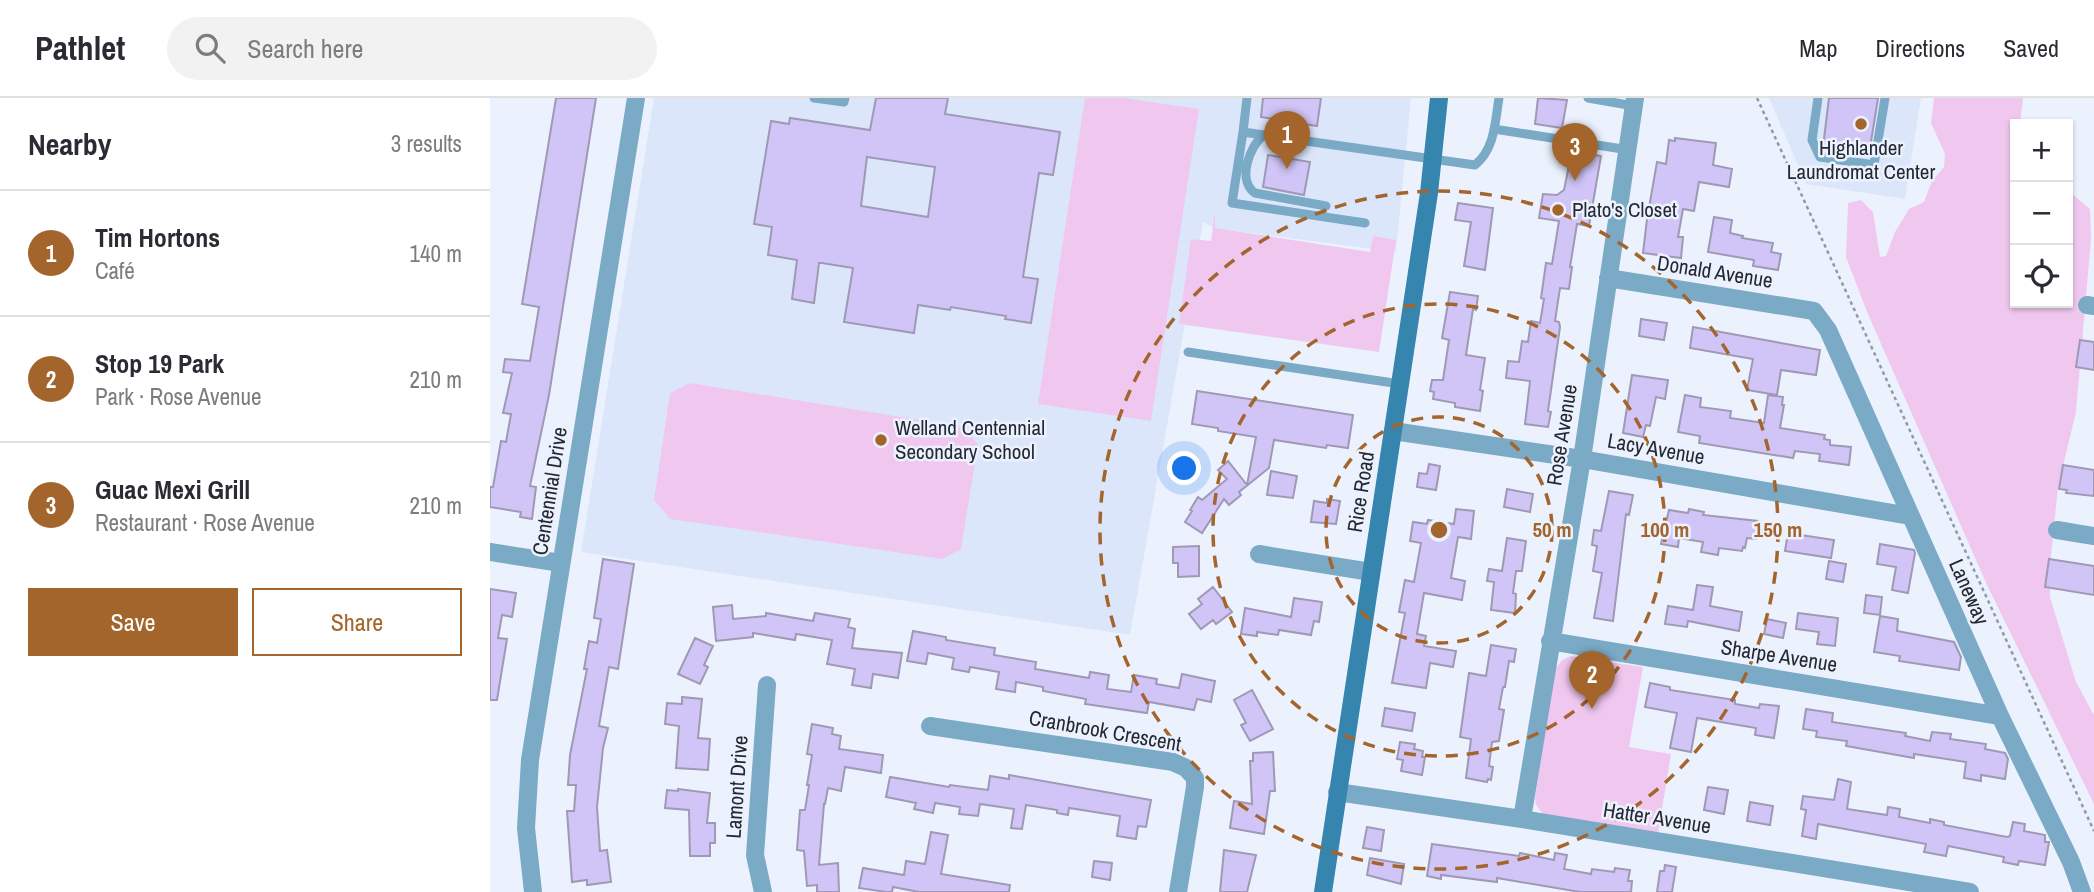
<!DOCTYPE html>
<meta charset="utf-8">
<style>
body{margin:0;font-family:"Archivo Narrow",sans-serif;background:#f2f2f3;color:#2b2b33}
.controls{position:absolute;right:21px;top:21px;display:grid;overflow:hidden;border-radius:0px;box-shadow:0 2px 5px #0004}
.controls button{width:63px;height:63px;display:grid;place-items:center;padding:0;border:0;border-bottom:2px solid #e1e1e2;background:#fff;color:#2b2b33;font:35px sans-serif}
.you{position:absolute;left:695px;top:371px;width:24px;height:24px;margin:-18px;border:5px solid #fff;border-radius:50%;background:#1a73e8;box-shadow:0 0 0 10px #1a73e833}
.badge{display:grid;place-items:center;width:46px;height:46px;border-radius:50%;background:#a4652d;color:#fff;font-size:23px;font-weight:700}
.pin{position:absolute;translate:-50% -58px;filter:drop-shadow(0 2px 4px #0008)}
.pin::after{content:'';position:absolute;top:37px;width:24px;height:21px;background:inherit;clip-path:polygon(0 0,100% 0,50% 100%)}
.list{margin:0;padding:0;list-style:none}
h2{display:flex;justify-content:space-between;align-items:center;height:91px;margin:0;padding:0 28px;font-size:30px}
h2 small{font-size:23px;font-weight:400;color:#7c7c81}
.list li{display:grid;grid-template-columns:46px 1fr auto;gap:21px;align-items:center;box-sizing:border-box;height:126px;padding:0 28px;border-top:2px solid #e1e1e2}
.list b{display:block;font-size:26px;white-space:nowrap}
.list p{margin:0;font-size:23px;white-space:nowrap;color:#7c7c81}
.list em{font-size:23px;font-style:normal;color:#7c7c81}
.actions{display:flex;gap:14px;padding:21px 28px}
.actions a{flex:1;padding:16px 0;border:2px solid #a4652d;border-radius:0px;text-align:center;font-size:24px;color:#a4652d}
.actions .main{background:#a4652d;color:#fff}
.icon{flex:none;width:38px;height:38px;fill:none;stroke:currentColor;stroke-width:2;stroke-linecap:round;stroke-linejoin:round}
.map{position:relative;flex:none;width:1604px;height:794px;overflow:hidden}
header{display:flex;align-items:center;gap:42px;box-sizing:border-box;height:98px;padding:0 35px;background:#fff;border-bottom:2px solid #e1e1e2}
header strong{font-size:33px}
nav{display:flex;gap:38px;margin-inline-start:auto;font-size:24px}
.search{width:490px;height:63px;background:#f2f2f3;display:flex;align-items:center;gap:18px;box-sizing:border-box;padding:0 24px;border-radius:38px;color:#7c7c81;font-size:26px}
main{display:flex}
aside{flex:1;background:#fff}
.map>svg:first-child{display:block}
</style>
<header>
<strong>Pathlet</strong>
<div class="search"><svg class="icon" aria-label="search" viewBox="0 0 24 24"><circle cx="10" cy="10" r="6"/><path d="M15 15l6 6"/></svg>Search here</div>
<nav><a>Map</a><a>Directions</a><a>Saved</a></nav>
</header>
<main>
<aside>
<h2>Nearby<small>3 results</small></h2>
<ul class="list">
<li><span class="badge">1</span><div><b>Tim Hortons</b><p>Café</p></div><em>140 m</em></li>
<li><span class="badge">2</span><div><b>Stop 19 Park</b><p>Park · Rose Avenue</p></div><em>210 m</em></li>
<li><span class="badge">3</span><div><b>Guac Mexi Grill</b><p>Restaurant · Rose Avenue</p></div><em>210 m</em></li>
</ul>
<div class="actions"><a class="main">Save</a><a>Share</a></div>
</aside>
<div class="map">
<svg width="1604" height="794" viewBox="0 0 1604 794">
<rect width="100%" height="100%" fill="#ecf2fd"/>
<path fill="#dce6fb" d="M164,0h757l-15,154 -182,-24 -11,-6 -73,413 -549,-83z
M1279,0h152l-16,101 -99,-15z"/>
<path fill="#f0c8ef" d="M595,0h39l75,11 -48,312 -113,-17z
M1444,0h89l-3,26h-5l-2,57 2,1v121h53v-109h4l18,15 1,30 -15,173 -18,75 -7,68 -1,42 26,85 18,33v89l-107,-219 -120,-273 -21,-55 2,-54 13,-3 12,12 7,45 6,-1 9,-24 14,-23 15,-7 8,-21 12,-14 1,-13 -14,-31z
M725,114v16l155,24 3,-16 23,4 -17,112 -200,-28 12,-85 20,2z
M200,285l273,44 15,17 -17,105 -19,10 -272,-40 -16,-19 16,-107z
M1081,558l72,11 -14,80 42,7 -13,80 -115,-20 -7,-9 -1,-7 19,-127 8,-11z"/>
<path fill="#d0c5f6" stroke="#9f99b5" stroke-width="2" fill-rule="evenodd" d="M66,0h40l-47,297 -19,91 6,1 -4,32 -12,-2 1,-5 -31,-5v-20h3l8,-46 5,1 5,-28 -8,-1 9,-40 -9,-1 2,-13 25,2 9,-54 -17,-3z
M386,0h72l-3,16 115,18 -7,43 -14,-2 -16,104 15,2 -7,44 -26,-4 1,-3 -55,-9 -1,3 -32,-5 -4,28 -70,-11 9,-54 -31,-5h-3l-5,40 -22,-4 5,-39 -29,-5 4,-28 -18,-3 17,-103 18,3 1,-6 80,12zM377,59l68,10 -7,50 -67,-11z
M773,0h58l-4,28 -56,-9z
M1048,0l29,2 -5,28 -27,-4z
M1339,0h49l-9,56 -7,-1v3l-13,-2 1,-3 -27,-4z
M1185,40l41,5 -3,22 19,4 -3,18 -30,-5 -5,29 -11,-2 -5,28h5l-2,21 -38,-5 4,-34 10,-57 9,2 3,-24 6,1z
M1082,53l29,5 -12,70 -12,-2 -7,43h2l-3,22 -9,-1 -5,33 4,1 1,5 -12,84 3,1 -3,15 -23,-3 5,-43 -24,-3 2,-17 11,1 3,-21 6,1 3,-21 9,2 4,-24 -3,-1 5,-35 6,1 7,-43 -20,-3 4,-24 14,1 7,-5z
M778,57l42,7 -6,33 -41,-8z
M968,105l35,5 -8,62 -21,-4 7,-44 -16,-2z
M1224,119l18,3 -2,13 13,3 -1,2 31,5 -2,9 10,2 -3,16 -25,-4 1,-6 -46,-8z
M960,194l28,4 -2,14 -3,-1 -7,46 19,3 -5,32 3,1 -3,20 -25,-4v-4l-22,-4 1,-7 -4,-1 2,-11h11l6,-40 -7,-2z
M1151,221l26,4 -3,17 -25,-4z
M1203,229l127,23 -4,25 -35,-5 -4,25 -30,-5 6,-31 -63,-11z
M1590,242l14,2v28l-18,-3z
M1142,277l36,5 -3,19 -9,-2 -6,29 -4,-1 -3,12 -20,-4z
M707,293l156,24 -5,33 -21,-3 -1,3 -52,-8 -5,28 -30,24 2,3 -12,10 -5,-6 -22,34 -17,-11 7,-11 -2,-1 8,-13 4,3 25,-21 -9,-9 10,-9 19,24 9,-48 -38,-6v-3l-26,-4z
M1195,297l16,3 -1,9 31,4 -1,7 34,5 4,-28 15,2 -1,8h2l-4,23 45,7 -1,4 6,1v5l21,2 -2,18 -30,-4 1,-7 -25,-3 -2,7 -94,-15 1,-7 -22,-4z
M939,366l11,2 -4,24 -19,-3 2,-14 8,1z
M1573,367l31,5v26l-28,-3 1,-3 -8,-1z
M781,373l26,5 -4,22 -26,-3z
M1017,391l26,5 -3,18 -26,-5z
M1119,393l24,4 -4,20 -3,-1 -13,107 -19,-3 8,-45 -9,-2 4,-25 -5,-1 2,-15 7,1z
M837,401l13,2 -4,23 -25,-2 3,-21 13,2z
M966,411l18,2 -3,28 -13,-2 -7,41 14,3 -3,19 -38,-7 -7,41 9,2 -2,10 32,5 -3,16 -23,-4 -4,25 -34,-5 13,-70 -6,-1 6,-32 9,2 7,-39 -11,-2 3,-19 14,2 1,-4 26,4z
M1199,411l15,3 -1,3 55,6 -2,18 -9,-1 -2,10 -2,-1 -1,4 -23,-3 -1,7 -17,-3 2,-10 -24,-4 -1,9 -17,-3 8,-34 19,3z
M1298,435l46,7 -3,18 -46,-7z
M1017,440l19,3 -4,30h-6l-3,22 3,1 -1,19 -24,-3 3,-28 -7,-1 2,-12 13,2z
M1390,446l34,6 1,3 -7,40 -16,-3 4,-23 -19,-3z
M709,448v30l-21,1v-14h-5v-16z
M113,461l31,5 -16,105 -9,-2 -10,59 9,2 -5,20 -6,59 3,44 7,-1 4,32 -24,3v-5l-15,2 -5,-71h7l2,-26h-8l2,-30 17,-86h-3l5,-28 8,2 4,-24 -7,-1z
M1559,461l45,7v29l-49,-8z
M1339,463l17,3 -3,18 -17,-3z
M1207,487l16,2 -3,19 32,6 -3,19 -51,-10 -1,6 -22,-3 3,-18 25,4z
M723,489l19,25 -16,12 -3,-4 -12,9 -12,-15 13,-10 -4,-5z
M0,491l26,4 -4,24 -10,-2 -4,23 9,1 -10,61h-7z
M1376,497l16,2 -2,18 -16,-2z
M804,500l28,4 -3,20 -5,-1 -3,14 -32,-5 -1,5 -21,-3v4l-16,-2 4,-26 46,9z
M242,507l1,14 33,-3v-3l47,8 2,-8 35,6 -2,8 7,2 -3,19 50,5 -4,25 -25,-4 -2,14 -19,-3 3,-16 -28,-5 5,-24 -36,-6 -1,6 -42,-7v4l-37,4 -3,-34z
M1308,515l40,5 -3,28 -18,-2 2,-12 -23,-3z
M1390,518l18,3 -1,12 57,11 7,15 -2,13 -60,-9 1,-5 -26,-4z
M1277,521l19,4 -3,15 -19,-4z
M423,533l33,6v3l49,8 -1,7 42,7 -1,7 54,9 1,-6 19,3 -2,14 24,3 3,-17 23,4 -1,5 23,4 3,-14 33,7 -4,21 -14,-3 -3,11 -45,-8 -2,11 -62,-9 1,-5 -43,-8v-4l-27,-5 -1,10 -19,-3 3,-17 -29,-5 -1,5 -17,-3 2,-11 -26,-5 -2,11 -19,-3z
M205,540l18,8 -9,19 4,2 -8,17 -22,-10z
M1001,547l25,4 -2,13 -5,-1 -4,26h-2l-4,22 5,1 -5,31 -7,1 -3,24 4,1 -2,13 -3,-1 -1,3 -21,-4 5,-39 -11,-2 9,-64 17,3z
M1160,585l20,4v3l65,10v4l24,4 1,-4 19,2 -5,32 -19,-3 1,-7 -59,-10 -6,34 -21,-4 7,-35 -32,-6z
M762,592l21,39 -23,12 -9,-16 5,-2 -12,-23z
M192,599l20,2 -4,39 12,1 -2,31 -32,-2 3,-42 -14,-2 2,-21 15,1z
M895,610l30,5 -3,18 -30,-5z
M1316,611l27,4 -1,9 74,11 -1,3 25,5 2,-9 19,2 -1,5 36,5 -1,5 20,4 3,6 -3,20 -24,-4v6l-17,-3 2,-16 -52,-8v4l-68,-12 1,-5 -31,-4 1,-6 -14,-2z
M322,626l21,4 -1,6 9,2 -2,13 44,6 -2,18 -36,-6 -4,24 -13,-3 -3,16h-1l-5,61 19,-2 1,29h-22v-7l-10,1 -3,-35 -7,-1 3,-40h5l4,-25h-2l5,-30 -5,-1z
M910,644l15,2 -1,5 9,2 -1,6h3l-3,18 -21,-4 2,-11 -6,-1z
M783,654l2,39h-5l-6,43 -34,-6 4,-27 18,3 -2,-43h3v-8z
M519,677l142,25 -5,27 -8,-1 -2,13 -19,-3 3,-20 -51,-8 -1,7 -11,-2v-3l-31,-5 -4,24 -11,-1 3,-19 -34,-5 -2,12 -19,-2 1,-7 -25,-4 -2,10 -19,-4 2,-6 -30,-6 4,-20 59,10 1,-2 38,5 2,-14 19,3z
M1348,681l13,3 -4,27 40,6 1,-8 12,2 -1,8 31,6v-4l14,3v3l63,12 3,-1 3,-14 12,2 -1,7 21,4v7h4l-4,23 -26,-4 -1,4 -15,-3 1,-5 -56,-11 -2,10 -22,-4 2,-8 -108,-20 -2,15 -14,-3 4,-26 -5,-1 2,-13 31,4z
M1218,689l20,3 -4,24 -20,-4z
M188,691l32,4 -3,30h8v20h-5v13h-20l-1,-46 -24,-2 2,-18 11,1z
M1260,704l23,4 -3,19 -23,-4z
M877,729l17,3 -3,21 -18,-3z
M441,734l17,3 -7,39 69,11 -1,7h-90l-26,-5 -1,5h-6l-27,-4 4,-20 41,7 2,-14 19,3z
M942,746l87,12 1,-3 34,7 1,-7 12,2 -3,14 27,5 1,-5 22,3 1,-4 15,2 -2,11h4l-1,11h-51l-83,-14v4l-56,-7v4l-14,-3z
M734,752l32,5 -9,37h-27z
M880,760l34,6 -3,20 -34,-9z
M604,763l18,2 -2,17 -18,-3z
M1175,767l11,2 -4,25h-15l3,-21h4z"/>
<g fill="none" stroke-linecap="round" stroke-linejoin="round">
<path stroke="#9399a3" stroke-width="2.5" stroke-dasharray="3.5 3.5" stroke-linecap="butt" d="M1267,0l337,733"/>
<path stroke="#7aaac6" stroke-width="9" d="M324,0l30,4 1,-4
M757,0l-4,34 232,33c20,-16 20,-43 24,-67
M1098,0l46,8
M1328,0l-6,42 8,17 54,8 11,-67
M1004,31l135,21
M753,34l-11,71 133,20
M774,37c-15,11 -27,46 -9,58l71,13
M698,254l212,32"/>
<path stroke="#7aaac6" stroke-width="18" d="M1118,180l206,33 14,19 172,386 71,146 11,30
M1597,207l7,1
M903,333l189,28 328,57
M1567,432l37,6
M0,454l71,11
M769,456l112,18
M1060,543l450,75
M440,628l243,36 13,6 9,10v9l-17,105
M847,694l185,27 448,73
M1032,721l60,-360 53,-361
M43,794l-7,-64 4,-68 106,-662
M273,794l-8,-37 12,-170"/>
<path stroke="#3585ae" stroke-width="18" d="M833,794l106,-699 10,-95"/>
</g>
<g fill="none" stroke="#a4652d" stroke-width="3.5" stroke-dasharray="12 9">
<circle cx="949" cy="432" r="113"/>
<circle cx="949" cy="432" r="226"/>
<circle cx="949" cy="432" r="339"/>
</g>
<g fill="#a4652d" stroke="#ecf2fd" stroke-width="2.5">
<circle cx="1371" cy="26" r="7"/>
<circle cx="1068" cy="112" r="7"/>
<circle cx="391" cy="342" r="7"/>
</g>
<g text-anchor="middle" stroke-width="5" stroke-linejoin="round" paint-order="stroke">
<g font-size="21" fill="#232832" stroke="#ecf2fd" text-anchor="start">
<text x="1371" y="57" text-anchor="middle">Highlander<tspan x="1371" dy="24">Laundromat Center</tspan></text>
<text x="1082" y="119">Plato's Closet</text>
<text x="405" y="337">Welland Centennial<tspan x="405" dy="24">Secondary School</tspan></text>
</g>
<g font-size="21" fill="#232832" stroke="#ecf2fd">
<text transform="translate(1225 174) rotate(9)" y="7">Donald Avenue</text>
<text transform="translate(1072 337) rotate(-81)" y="7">Rose Avenue</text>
<text transform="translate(1166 351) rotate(10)" y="7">Lacy Avenue</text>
<text transform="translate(60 393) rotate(-81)" y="7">Centennial Drive</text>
<text transform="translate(871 394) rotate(-81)" y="7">Rice Road</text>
<text transform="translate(1479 494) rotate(66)" y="7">Laneway</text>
<text transform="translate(1289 558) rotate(9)" y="7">Sharpe Avenue</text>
<text transform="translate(615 633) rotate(10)" y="7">Cranbrook Crescent</text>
<text transform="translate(247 689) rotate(-86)" y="7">Lamont Drive</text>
<text transform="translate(1167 720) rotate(9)" y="7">Hatter Avenue</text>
</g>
</g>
<circle cx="949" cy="432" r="10" fill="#a4652d" stroke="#ecf2fd" stroke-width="3.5"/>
<g font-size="21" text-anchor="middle" font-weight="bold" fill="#a4652d" stroke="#ecf2fd" stroke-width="5" stroke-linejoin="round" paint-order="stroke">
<text x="1062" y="439">50 m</text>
<text x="1175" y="439">100 m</text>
<text x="1288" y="439">150 m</text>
</g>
</svg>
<div class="controls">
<button>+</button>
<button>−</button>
<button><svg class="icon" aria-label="locate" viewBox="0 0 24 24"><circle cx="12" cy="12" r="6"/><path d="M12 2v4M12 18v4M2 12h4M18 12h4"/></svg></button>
</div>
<div class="you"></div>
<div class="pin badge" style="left:797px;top:71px">1</div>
<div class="pin badge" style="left:1102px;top:611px">2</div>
<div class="pin badge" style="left:1085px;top:83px">3</div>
</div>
</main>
